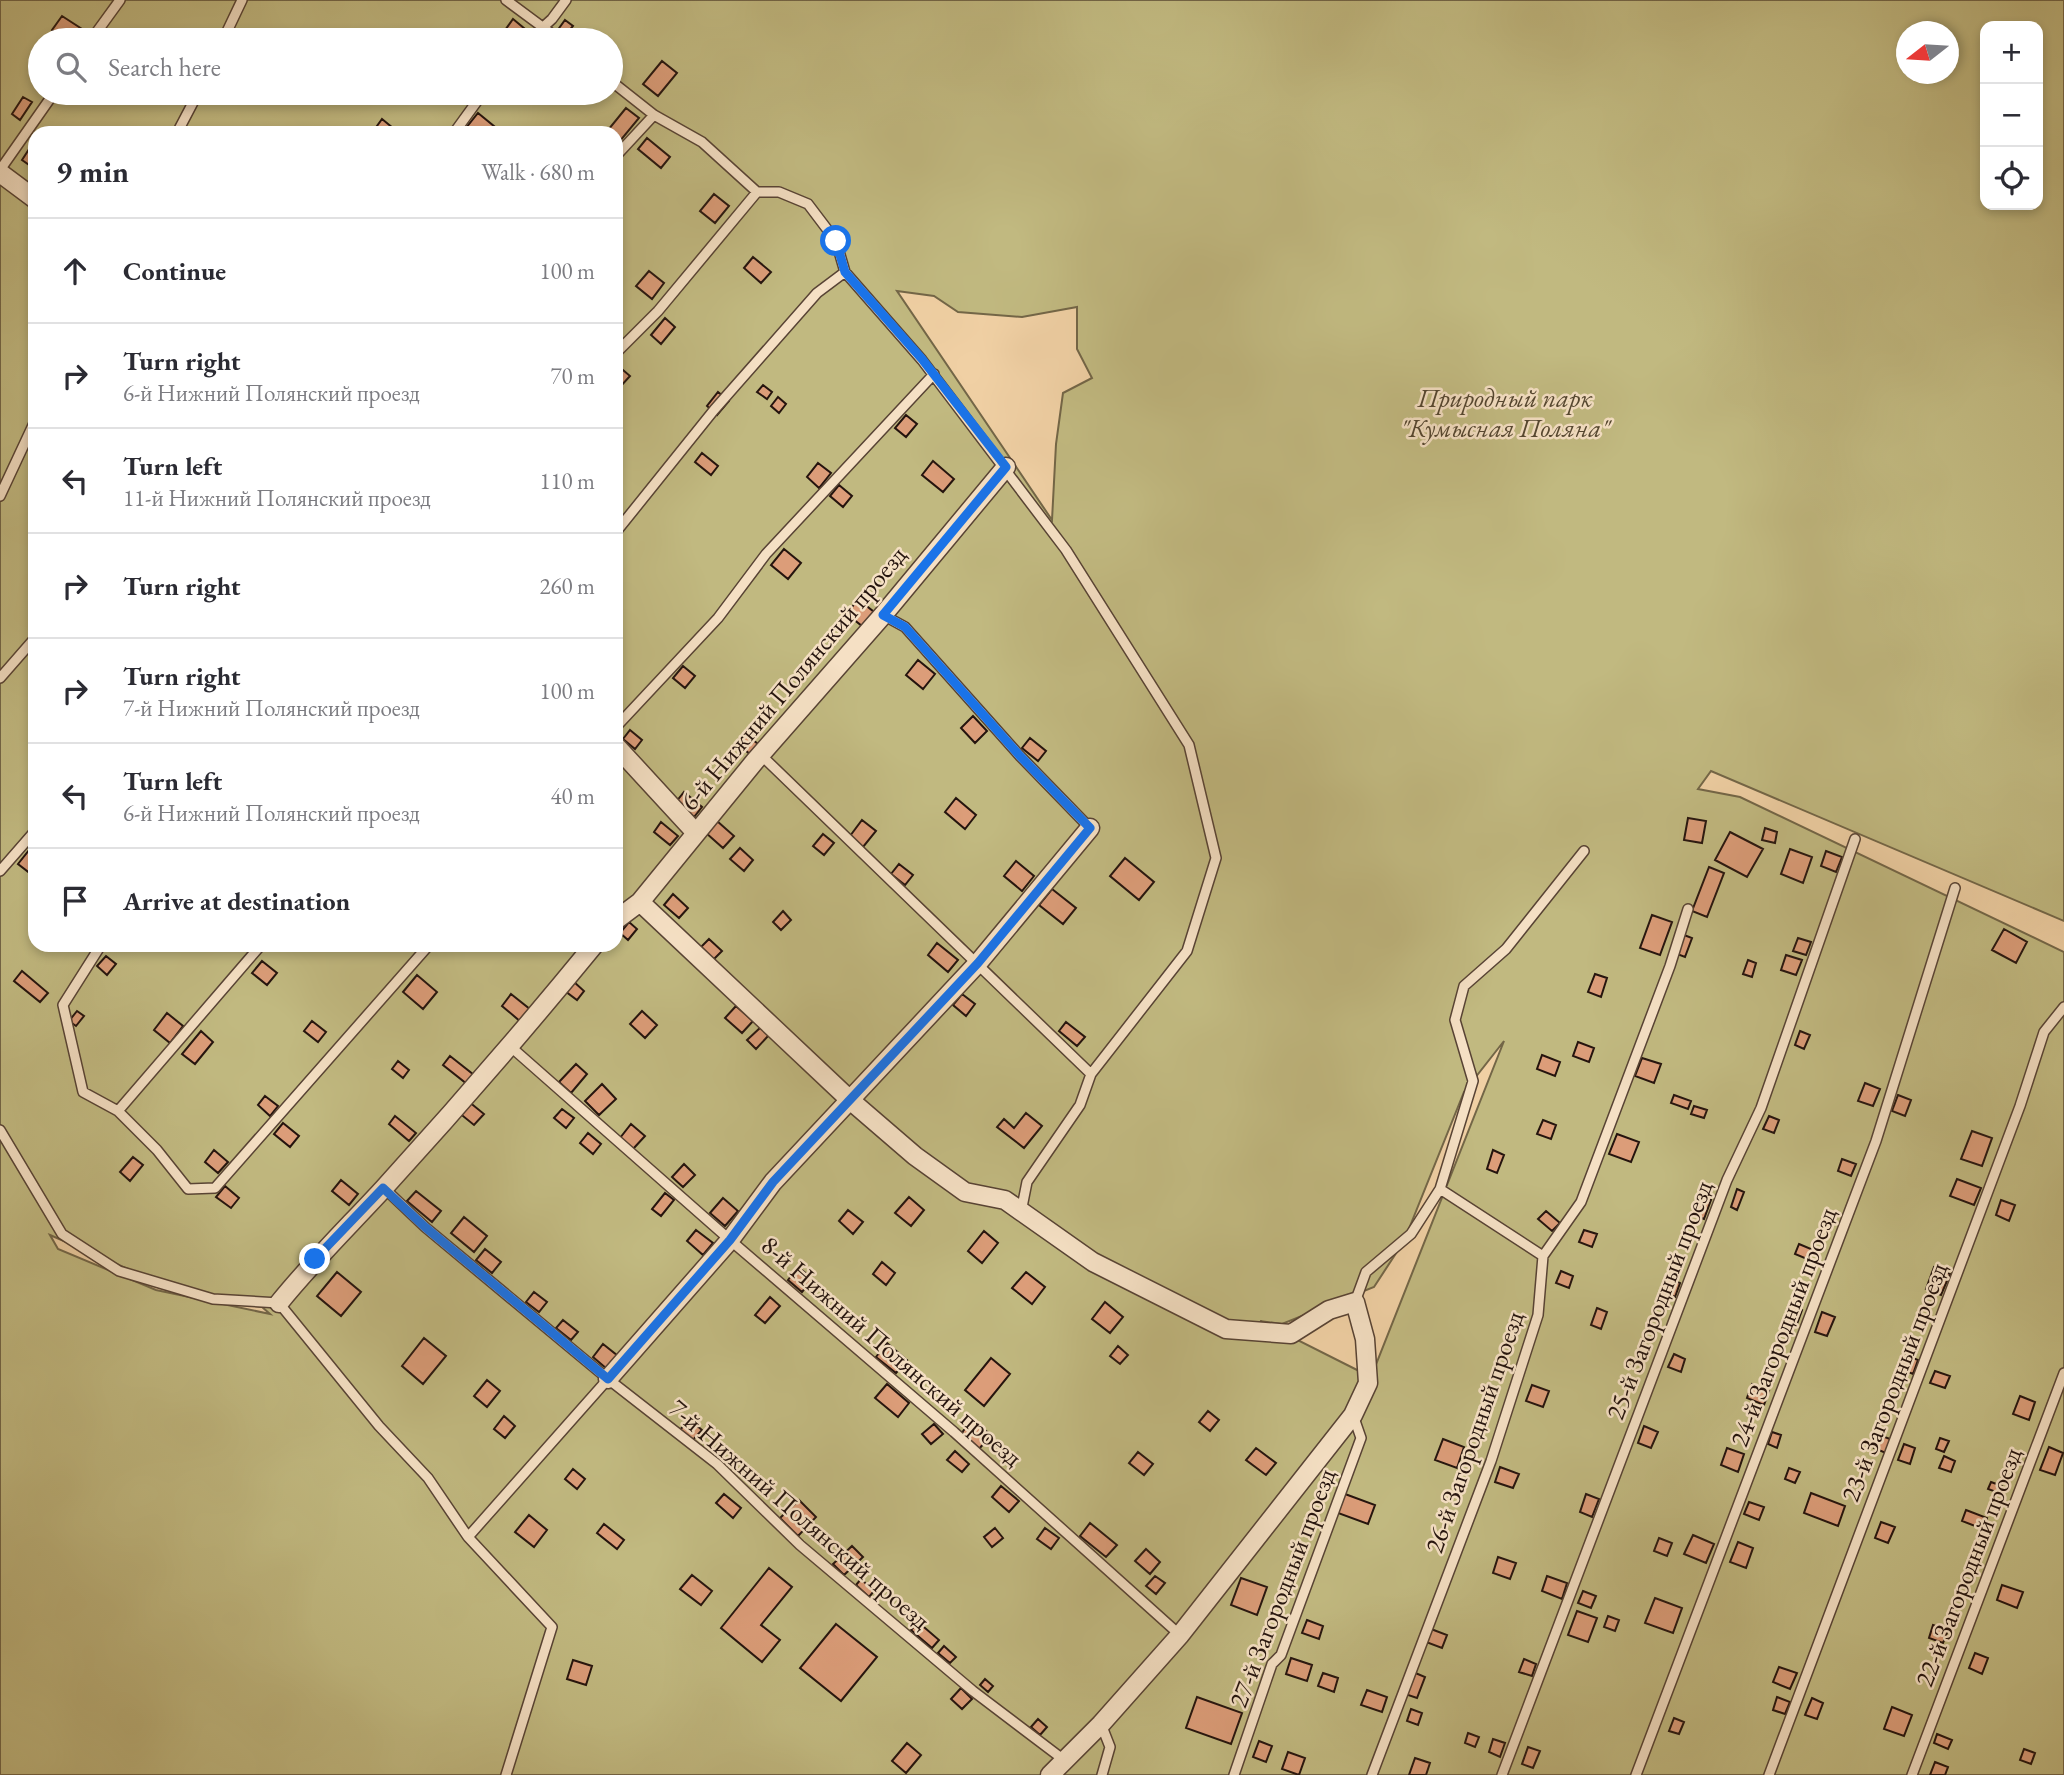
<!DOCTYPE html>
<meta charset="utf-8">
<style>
body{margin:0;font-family:"EB Garamond",serif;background:#f7f7f7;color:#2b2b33}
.controls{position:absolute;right:21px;top:21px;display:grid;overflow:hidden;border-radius:14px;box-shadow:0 4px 10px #0003}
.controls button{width:63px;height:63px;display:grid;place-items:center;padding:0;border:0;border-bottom:2px solid #e1e1e2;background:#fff;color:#2b2b33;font:35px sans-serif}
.compass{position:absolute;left:1896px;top:21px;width:63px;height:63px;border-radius:50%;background:#fff;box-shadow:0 4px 10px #0003;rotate:253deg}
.stop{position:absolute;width:21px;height:21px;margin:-16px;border:5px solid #1a73e8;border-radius:50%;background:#fff}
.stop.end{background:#1a73e8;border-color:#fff;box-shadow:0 2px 7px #0008}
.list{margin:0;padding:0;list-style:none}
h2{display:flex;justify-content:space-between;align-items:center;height:91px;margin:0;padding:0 28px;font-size:30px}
h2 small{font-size:23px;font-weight:400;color:#7c7c81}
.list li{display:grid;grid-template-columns:46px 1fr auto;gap:21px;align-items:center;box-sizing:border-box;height:105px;padding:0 28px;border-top:2px solid #e1e1e2}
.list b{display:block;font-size:26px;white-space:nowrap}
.list p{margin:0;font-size:23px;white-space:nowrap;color:#7c7c81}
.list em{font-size:23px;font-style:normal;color:#7c7c81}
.icon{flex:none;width:38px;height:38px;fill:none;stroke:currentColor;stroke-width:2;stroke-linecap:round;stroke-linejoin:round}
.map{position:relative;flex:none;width:2064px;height:1775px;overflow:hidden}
.search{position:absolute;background:#fff;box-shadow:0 4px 10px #0003;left:28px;top:28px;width:595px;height:77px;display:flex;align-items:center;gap:18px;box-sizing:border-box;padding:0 24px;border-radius:38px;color:#7c7c81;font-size:26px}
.panel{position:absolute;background:#fff;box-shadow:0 4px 10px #0003;left:28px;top:126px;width:595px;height:826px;border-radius:21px}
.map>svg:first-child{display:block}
</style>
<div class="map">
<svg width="2064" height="1775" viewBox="0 0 2064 1775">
<rect width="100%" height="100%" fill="#f0d0a4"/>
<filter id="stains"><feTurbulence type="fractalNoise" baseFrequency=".00286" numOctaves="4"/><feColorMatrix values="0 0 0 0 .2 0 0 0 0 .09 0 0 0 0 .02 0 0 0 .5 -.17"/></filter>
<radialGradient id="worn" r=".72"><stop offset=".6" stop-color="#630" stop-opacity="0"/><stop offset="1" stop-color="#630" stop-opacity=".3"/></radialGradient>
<path fill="#c1b980" stroke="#736647" stroke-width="2" fill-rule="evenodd" d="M0,0h2064v921l-353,-150 -13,18 42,8 324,155v823h-2064zM1985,26h53v179h-53zM1906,32h42v42h-42zM40,40h571v53h-571zM35,133h581v812h-581zM897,291l37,5 24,16 64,5 55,-10v42l15,29 -29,15 -7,51 -4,76zM1504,1041l-133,336 -111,-56 22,3 92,-37 30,-46 60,-149zM50,1235l140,61 72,11 8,7 -114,-24 -98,-41z"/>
<path fill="#dc9d79" stroke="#25140e" stroke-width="2" d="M62,16l20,13 -8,11h-8l-14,-10z
M513,19l12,10 -8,11 -14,-7z
M565,20l8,6 -9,11 -7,-6z
M662,61l15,12 -19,23 -15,-12z
M23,97l9,5 -12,18 -8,-6z
M626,108l13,10 -19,23 -4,-8 -8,-3z
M478,113l17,14 -5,6h-19l-5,-5z
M382,119l17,14h-27z
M647,138l23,19 -9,11 -23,-19z
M33,143l2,2v24l-13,-9z
M714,194l15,12 -14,17 -15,-12z
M753,257l18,15 -10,11 -17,-15z
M649,271l15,12 -12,16 -16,-13z
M665,318l10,9 -14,17 -10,-9z
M616,364l14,12 -9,10 -5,-4z
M763,385l9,7 -5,7 -10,-7z
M718,392l11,9 -12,14 -10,-9z
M778,397l8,7 -7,9 -8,-7z
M906,415l11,9 -11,13 -11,-9z
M702,453l16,13 -7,9 -16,-13z
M933,461l21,18 -11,13 -21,-17z
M818,463l13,10 -12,15 -12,-11z
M839,485l13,11 -9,11 -13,-11z
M784,549l17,14 -13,16 -17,-14z
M858,599l16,13 -12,14 -15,-12z
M918,660l17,14 -12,15 -17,-14z
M683,666l12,10 -10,12 -12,-10z
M973,716l14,15 -12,12 -14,-15z
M630,730l12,10 -7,9 -12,-10z
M744,733l14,11 -8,10 -14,-11z
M1030,738l16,13 -8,10 -16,-13z
M684,792l18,15 -8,10 -18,-15z
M956,798l20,17 -11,14 -20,-17z
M1688,818l18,3 -4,22 -18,-3z
M862,820l14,11 -13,16 -13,-11z
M717,821l17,15 -11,12 -17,-15z
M661,822l17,14 -8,9 -16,-13z
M1765,828l12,4 -2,11 -13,-3z
M1730,832l33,17 -16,28 -32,-17z
M823,834l11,9 -10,12 -11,-9z
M740,848l13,12 -9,11 -14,-12z
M30,849l5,4v16l-4,5 -13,-10z
M1790,849l22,8 -9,26 -22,-9z
M1826,851l16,6 -6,15 -15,-6z
M1125,858l29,24 -15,18 -29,-24z
M1016,861l18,15 -12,15 -18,-15z
M899,864l14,11 -8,10 -14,-11z
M1709,867l15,6 -17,44 -15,-6z
M1052,889l24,19 -13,16 -24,-19z
M673,894l15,14 -9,10 -15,-13z
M783,911l8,9 -10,10 -8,-8z
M1652,915l20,7 -12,33 -20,-7z
M629,922l8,7 -9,11 -8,-7z
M2004,929l23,13 -11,21 -24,-13z
M1684,935l8,3 -7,19 -8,-3z
M1798,938l13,4 -5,13 -13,-4z
M709,939l13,12 -9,9 -12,-13z
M937,943l21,17 -10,12 -20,-17z
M1786,955l16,5 -6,15 -15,-5z
M106,956l10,8 -9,11 -10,-9z
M1748,960l8,3 -4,14 -9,-3z
M262,961l15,12 -10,12 -15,-12z
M22,971l26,22 -8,9 -26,-21z
M1595,974l12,4 -6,19 -13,-5z
M417,975l20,17 -14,17 -20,-17z
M573,981l11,10 -7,9 -12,-9z
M511,994l20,16 -10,12 -19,-16z
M962,994l13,10 -9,12 -13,-11z
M736,1006l17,15 -11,12 -17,-15z
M77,1011l7,5 -8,10 -7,-5z
M642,1011l15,14 -12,13 -15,-14z
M167,1013l16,13 -13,17 -16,-13z
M312,1021l14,11 -8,10 -14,-11z
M1066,1022l19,15 -8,9 -18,-15z
M761,1027l8,8 -13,14 -9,-9z
M201,1031l12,11 -18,22 -13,-10z
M1800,1031l10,4 -6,14 -9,-4z
M1578,1042l16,6 -5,14 -16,-6z
M1542,1055l18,7 -5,14 -18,-7z
M450,1056l24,19 -7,9 -24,-19z
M1642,1058l19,6 -7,19 -19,-7z
M398,1061l11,9 -6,8 -11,-9z
M576,1064l11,10 -16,19 -12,-11z
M1865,1083l15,6 -7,17 -15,-5z
M602,1084l14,15 -17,16 -14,-14z
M1674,1095l17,6 -3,8 -17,-6z
M1898,1095l13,5 -6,16 -13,-5z
M265,1096l13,10 -8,10 -12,-11z
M468,1101l16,13 -10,11 -16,-13z
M1694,1106l13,4 -3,8 -13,-4z
M562,1109l12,9 -8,10 -12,-10z
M1026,1113l16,13 -18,22 -27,-21 7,-8 10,9z
M395,1116l21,17 -7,8 -20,-17z
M1769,1116l10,4 -5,13 -11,-4z
M1543,1120l13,5 -5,14 -14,-5z
M283,1123l16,13 -9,11 -16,-13z
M631,1124l14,12 -12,13 -13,-11z
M1972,1131l20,7 -10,28 -21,-7z
M588,1133l13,11 -8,10 -13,-11z
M1617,1134l22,8 -8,20 -22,-8z
M214,1150l14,12 -10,11 -13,-11z
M1493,1150l11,5 -7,18 -10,-4z
M133,1157l10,8 -13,16 -10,-9z
M1842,1159l14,5 -5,12 -13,-5z
M684,1164l11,11 -12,12 -11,-10z
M1957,1179l24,9 -7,17 -24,-9z
M341,1180l17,14 -9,11 -17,-14z
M225,1186l14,12 -8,10 -15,-11z
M1737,1189l7,3 -7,18 -6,-3z
M416,1191l25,20 -9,11 -25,-21z
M665,1193l9,7 -13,16 -9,-7z
M909,1197l15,13 -13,16 -16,-13z
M1701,1197l10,3 -7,19 -9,-3z
M723,1198l15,13 -13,15 -15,-13z
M2001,1200l14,5 -6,16 -13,-6z
M848,1210l15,12 -10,12 -14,-13z
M1546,1211l14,12 -8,8 -14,-12z
M464,1217l23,19 -13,16 -23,-19z
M696,1230l17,13 -10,12 -16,-14z
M1584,1230l13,4 -5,13 -13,-5z
M984,1231l14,12 -16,20 -14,-12z
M1799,1244l12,5 -4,10 -12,-5z
M485,1249l16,13 -9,11 -16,-13z
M882,1262l13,11 -9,12 -13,-11z
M798,1267l15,12 -11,13 -14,-12z
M1934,1267l16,7 -9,21 -15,-6z
M1561,1271l12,5 -4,12 -13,-5z
M337,1272l24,20 -20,24 -24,-20z
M1026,1272l19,15 -13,17 -20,-16z
M1666,1277l14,6 -5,14 -14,-5z
M534,1292l13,10 -8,10 -13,-10z
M770,1297l10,9 -15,17 -10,-8z
M1105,1302l18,15 -13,16 -18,-14z
M1789,1305l13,5 -5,14 -13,-5z
M1597,1308l10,4 -6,17 -10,-4z
M1822,1312l13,5 -8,19 -12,-4z
M563,1320l15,12 -7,8 -15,-12z
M424,1338l22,18 -23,28 -21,-18z
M887,1343l20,17 -11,13 -20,-16z
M603,1344l15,12 -11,13 -14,-12z
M1118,1346l10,9 -8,9 -10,-8z
M1674,1354l11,5 -4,13 -13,-5z
M1906,1355l12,5 -5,14 -12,-5z
M991,1358l19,16 -26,32 -19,-16z
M1935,1371l15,5 -5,12 -15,-5z
M487,1380l13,11 -13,16 -13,-11z
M887,1384l22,19 -11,14 -23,-19z
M1752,1384l17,7 -5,14 -17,-7z
M1532,1385l17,6 -6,16 -17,-6z
M2020,1396l15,6 -6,18 -16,-6z
M1208,1411l11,9 -9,11 -11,-9z
M504,1416l11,10 -10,12 -11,-9z
M689,1419l13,11 -10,11 -12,-11z
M972,1419l19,16 -12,14 -18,-15z
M934,1424l9,10 -12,10 -9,-10z
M1644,1426l14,6 -7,16 -13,-5z
M1772,1432l9,3 -4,13 -9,-4z
M1879,1435l14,5 -5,14 -14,-6z
M1940,1438l9,3 -5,11 -8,-3z
M1443,1439l21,8 -7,21 -22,-8z
M1904,1444l11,4 -5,16 -12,-4z
M2049,1447l14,6 -8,22 -15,-5z
M1256,1448l20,15 -10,12 -20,-15z
M1727,1448l17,6 -6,18 -17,-7z
M955,1451l14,13 -7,8 -15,-12z
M1138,1452l15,12 -9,11 -15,-12z
M1944,1456l11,5 -4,11 -12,-4z
M1500,1467l19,7 -6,14 -18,-6z
M1789,1468l11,4 -5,11 -10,-4z
M573,1469l12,10 -8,10 -12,-10z
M1991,1482l11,4 -3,7 -11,-4z
M1001,1486l18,15 -10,11 -17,-15z
M1811,1493l34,13 -7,20 -34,-13z
M724,1494l17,14 -8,10 -17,-15z
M1345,1494l30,11 -7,19 -30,-11z
M1586,1494l13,5 -7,18 -12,-5z
M799,1500l17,17 -18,19 -18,-18z
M1749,1502l15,5 -5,13 -15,-6z
M1966,1510l21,8 -4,11 -21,-8z
M529,1515l18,15 -13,17 -19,-15z
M1881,1522l14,5 -7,16 -13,-5z
M1090,1523l27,22 -11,12 -26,-21z
M604,1524l20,16 -7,9 -20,-16z
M995,1528l8,10 -11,9 -8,-10z
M1045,1528l14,10 -8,11 -14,-10z
M1693,1535l21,9 -8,19 -22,-9z
M1659,1538l13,5 -5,13 -13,-5z
M1738,1542l15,6 -7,20 -16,-6z
M852,1546l11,11 -19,18 -11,-11z
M1146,1549l14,13 -10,12 -15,-13z
M1498,1557l18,6 -6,16 -17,-6z
M769,1568l23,19 -31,38 19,15 -18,22 -41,-34z
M692,1575l20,16 -11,14 -21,-16z
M1155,1576l10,7 -9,11 -10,-8z
M1547,1576l20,7 -5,16 -20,-8z
M1241,1578l26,9 -10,28 -26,-10z
M861,1579l13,12 -5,6 -13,-12z
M2002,1585l21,7 -6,16 -20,-8z
M1583,1591l13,5 -5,12 -13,-5z
M1655,1598l27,10 -9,25 -28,-10z
M1577,1611l20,7 -9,24 -20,-7z
M1608,1616l11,4 -4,11 -11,-4z
M1307,1620l16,6 -4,13 -17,-6z
M918,1622l21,18 -7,8 -21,-18z
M836,1624l41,33 -36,44 -41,-33z
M1933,1625l15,5 -5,13 -14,-5z
M1431,1629l16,6 -5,13 -16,-6z
M944,1646l12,11 -6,6 -12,-10z
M1975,1653l13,5 -6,16 -13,-6z
M1291,1658l21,7 -5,16 -21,-7z
M1524,1659l12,5 -4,12 -13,-4z
M573,1660l19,6 -6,19 -19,-6z
M1779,1667l18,6 -7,16 -17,-7z
M1413,1672l12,5 -8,21 -12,-4z
M1323,1673l15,5 -4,14 -16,-6z
M985,1679l8,7 -5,6 -8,-7z
M961,1688l11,11 -10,10 -11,-10z
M1367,1690l20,7 -5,15 -21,-7z
M1197,1697l45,16 -11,31 -45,-16z
M1777,1697l13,5 -5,12 -12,-4z
M1812,1698l11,5 -6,16 -12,-4z
M1892,1707l20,8 -8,21 -20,-7z
M1411,1709l11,4 -4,12 -11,-4z
M1674,1718l10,4 -5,12 -10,-3z
M1038,1719l9,8 -7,8 -9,-8z
M1468,1733l11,4 -4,10 -10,-4z
M1937,1734l15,6 -4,9 -14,-6z
M1493,1739l12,4 -5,14 -11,-5z
M1259,1741l13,5 -6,16 -13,-5z
M907,1743l14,12 -15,18 -14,-12z
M1528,1747l12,4 -7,17 -11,-4z
M2024,1749l11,4 -4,11 -11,-4z
M1288,1752l17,6 -6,17 -17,-6z
M1415,1758l15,5 -4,12h-17z
M1935,1762l13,5 -3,8h-15z"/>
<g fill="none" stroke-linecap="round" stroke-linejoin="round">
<defs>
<path id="lane" d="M506,0l54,40
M91,40l29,-40
M223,40l19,-40
M529,40l23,-21 14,-19
M611,81l43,34 48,27 55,50
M177,133l21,-40
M454,133l29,-40
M616,156l38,-41
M0,170l54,-77
M616,353l42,-42 99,-119h22l29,12 28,37 9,31 77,88 144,190 123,195 27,113 -29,93 -96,123 -11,31 -53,77 -6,30
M0,496l35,-75
M616,532l98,-122 103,-117 28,-21
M883,615l22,12 115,129 70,72
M0,678l35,-40
M616,727l102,-109 48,-64 168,-180
M760,754l331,320
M0,871l35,-40
M101,945l-38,60 20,87 35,19 39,39 31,39 27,-1 214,-243
M511,1047l219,193 224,192 226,203
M118,1111l143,-166
M0,1130l62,104 57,37 94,28 66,4 100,123 49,52 40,59
M384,1188l41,39 183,152 109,85 83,81 173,146 91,69
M1440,1189l103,67
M1355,1302l11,-30 45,-38 29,-45 33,-108 -18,-61 9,-34 42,-37 78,-98
M1101,1724l9,23 -8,28
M506,1775l46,-148 -84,-90 140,-158
M1234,1775l38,-111 9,-9 80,-217 -8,-23
M1372,1775l119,-314 47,-146 5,-59 38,-54 89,-236 18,-57
M1502,1775l225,-595 34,-72 94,-269
M1636,1775l240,-634 79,-253
M1769,1775l251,-669 24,-74 20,-25
M1912,1775l152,-402"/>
<path id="street" d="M0,173l35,26
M616,746l80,87
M640,902l210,198 65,56 50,36 40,8 88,62 133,67 65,5 38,-24 26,-8 10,37 3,44 -15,32 -173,220 -79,89 -51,51
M616,920l24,-18 115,-141 128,-146 123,-148
M279,1303c33,-41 70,-77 105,-115 72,-79 142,-160 210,-243
M608,1379l122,-139 43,-58 205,-219 112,-135"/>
</defs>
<use href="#lane" stroke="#584334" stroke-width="12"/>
<use href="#street" stroke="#584334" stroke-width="21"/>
<use href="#lane" stroke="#f5e0c4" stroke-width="9"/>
<use href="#street" stroke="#f5e0c4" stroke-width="18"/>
</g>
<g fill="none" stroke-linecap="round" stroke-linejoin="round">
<path stroke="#1a73e8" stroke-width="9" d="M315,1259l68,-71 42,39 183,152 122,-139 43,-58 205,-219 112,-135 -70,-72 -115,-129 -22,-12 123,-148 -84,-108 -77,-87 -9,-31"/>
</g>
<g text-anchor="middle" stroke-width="5" stroke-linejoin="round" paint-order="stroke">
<g font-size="26" font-style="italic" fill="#544630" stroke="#f5e0c4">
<text x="1505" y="407">Природный парк<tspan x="1505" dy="30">"Кумысная Поляна"</tspan></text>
</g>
<g font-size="26" fill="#25140e" stroke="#f5e0c4">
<text transform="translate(793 678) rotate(-50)" y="9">6-й Нижний Полянский проезд</text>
<text transform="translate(1659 1300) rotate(-69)" y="9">25-й Загородный проезд</text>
<text transform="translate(1783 1327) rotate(-69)" y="9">24-й Загородный проезд</text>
<text transform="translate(892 1351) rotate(41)" y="9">8-й Нижний Полянский проезд</text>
<text transform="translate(1894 1382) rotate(-69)" y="9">23-й Загородный проезд</text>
<text transform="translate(1474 1432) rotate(-71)" y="9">26-й Загородный проезд</text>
<text transform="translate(800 1514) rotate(41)" y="9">7-й Нижний Полянский проезд</text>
<text transform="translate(1968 1567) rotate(-69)" y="9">22-й Загородный проезд</text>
<text transform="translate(1282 1588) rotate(-69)" y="9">27-й Загородный проезд</text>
</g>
</g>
<rect width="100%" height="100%" filter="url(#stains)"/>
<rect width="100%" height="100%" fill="url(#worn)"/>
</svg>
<div class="controls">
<button>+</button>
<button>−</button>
<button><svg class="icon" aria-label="locate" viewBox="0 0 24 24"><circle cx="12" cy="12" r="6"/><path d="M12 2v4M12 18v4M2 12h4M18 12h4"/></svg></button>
</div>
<svg class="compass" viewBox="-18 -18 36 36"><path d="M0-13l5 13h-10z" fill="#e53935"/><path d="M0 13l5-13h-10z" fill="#7c7c81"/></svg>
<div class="stop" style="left:836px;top:241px"></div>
<div class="stop end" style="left:315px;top:1259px"></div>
<div class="search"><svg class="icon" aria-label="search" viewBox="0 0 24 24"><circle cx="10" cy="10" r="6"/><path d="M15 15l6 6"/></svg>Search here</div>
<section class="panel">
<h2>9 min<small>Walk · 680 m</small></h2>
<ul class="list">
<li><svg class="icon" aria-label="ahead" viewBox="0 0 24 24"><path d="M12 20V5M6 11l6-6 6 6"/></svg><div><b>Continue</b></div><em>100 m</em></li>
<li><svg class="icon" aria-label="right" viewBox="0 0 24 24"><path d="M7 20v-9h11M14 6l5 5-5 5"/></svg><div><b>Turn right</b><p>6-й Нижний Полянский проезд</p></div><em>70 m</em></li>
<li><svg class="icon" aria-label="left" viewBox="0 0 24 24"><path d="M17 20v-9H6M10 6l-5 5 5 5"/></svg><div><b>Turn left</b><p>11-й Нижний Полянский проезд</p></div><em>110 m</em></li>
<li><svg class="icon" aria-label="right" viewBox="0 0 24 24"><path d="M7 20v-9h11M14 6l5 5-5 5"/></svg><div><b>Turn right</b></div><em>260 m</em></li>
<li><svg class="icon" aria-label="right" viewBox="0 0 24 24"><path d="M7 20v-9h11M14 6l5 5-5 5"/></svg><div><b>Turn right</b><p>7-й Нижний Полянский проезд</p></div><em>100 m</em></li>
<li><svg class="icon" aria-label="left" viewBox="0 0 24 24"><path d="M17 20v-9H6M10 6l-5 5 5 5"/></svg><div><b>Turn left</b><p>6-й Нижний Полянский проезд</p></div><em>40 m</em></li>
<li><svg class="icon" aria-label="arrive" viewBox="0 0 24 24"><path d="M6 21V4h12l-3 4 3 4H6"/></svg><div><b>Arrive at destination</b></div></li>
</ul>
</section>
</div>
